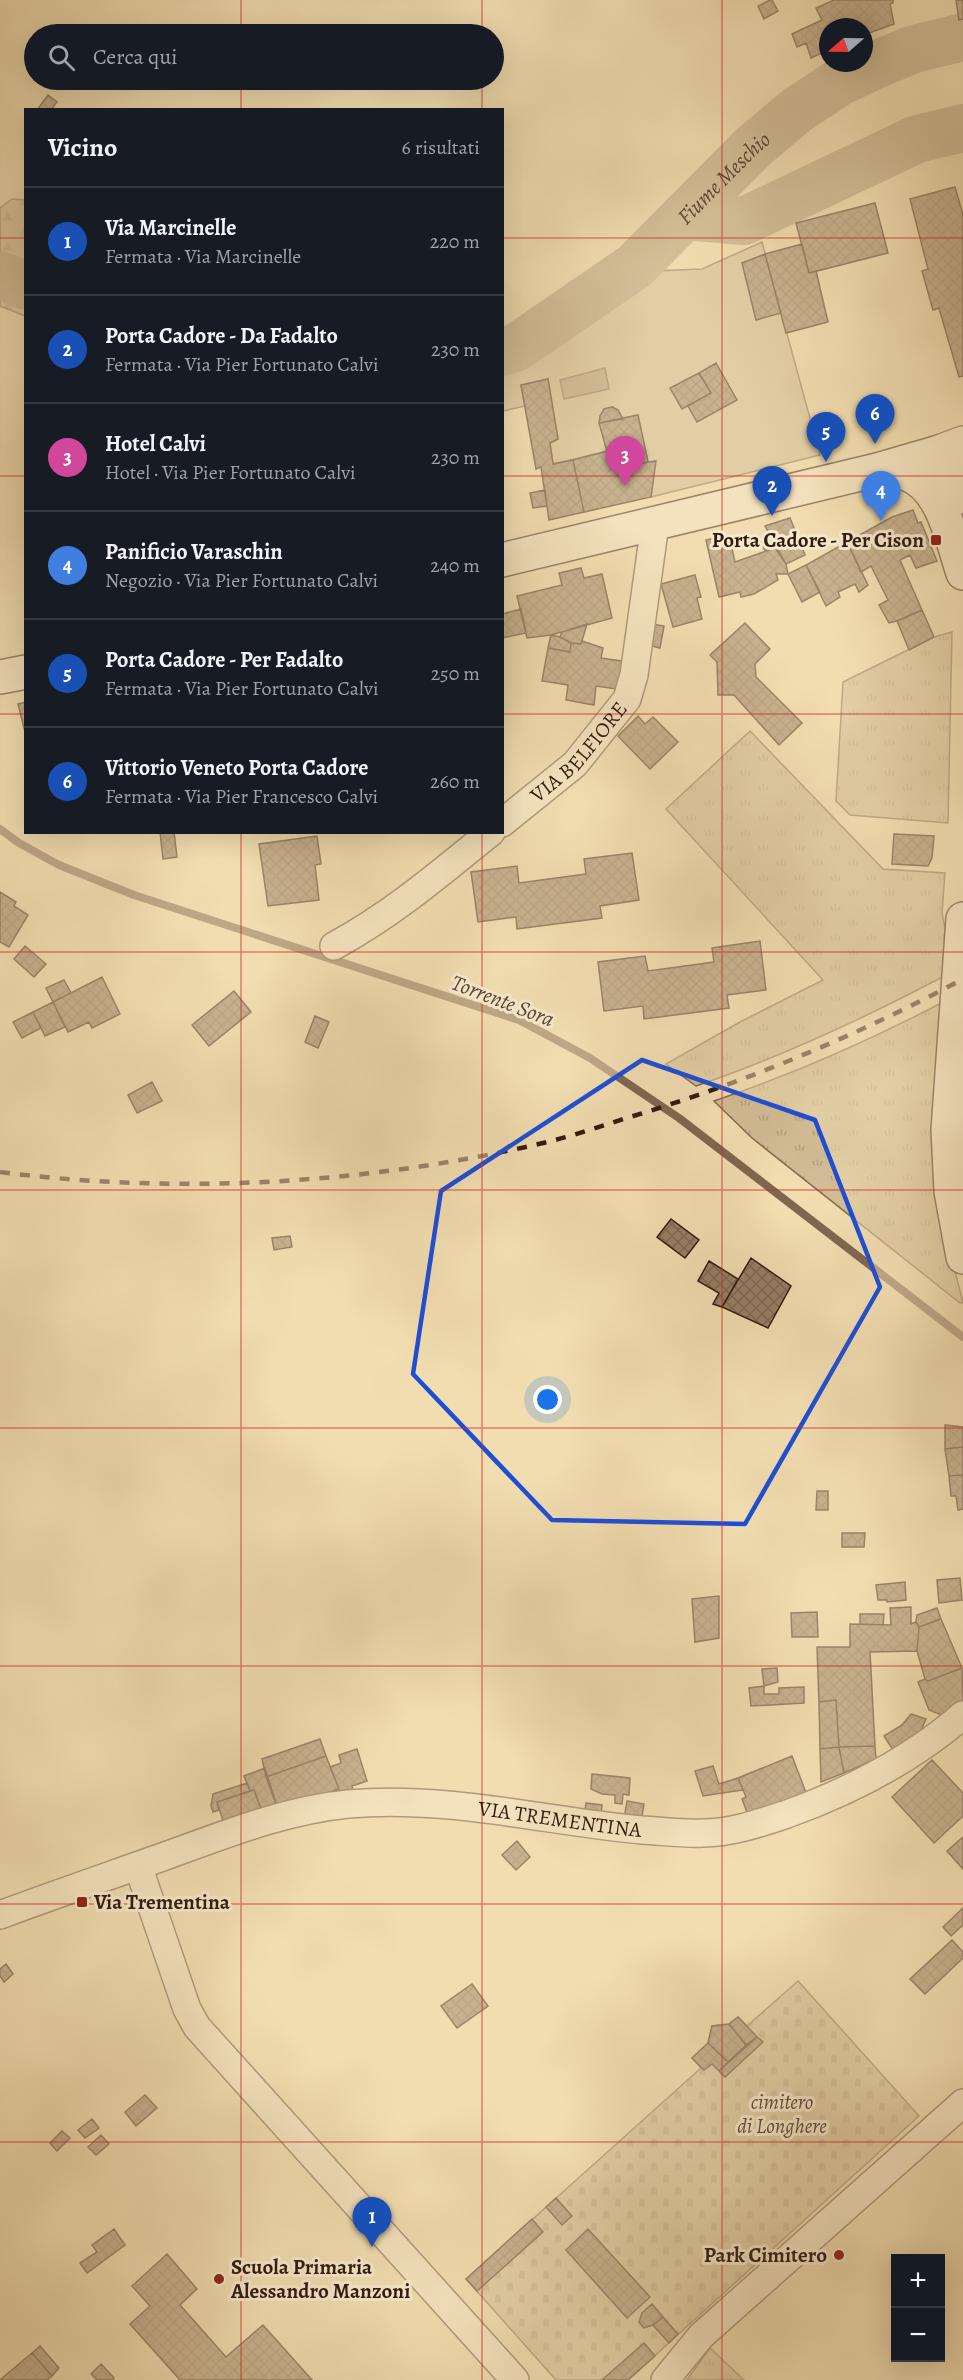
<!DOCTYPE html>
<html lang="it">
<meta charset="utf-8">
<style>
body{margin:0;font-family:Alegreya,serif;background:#20242c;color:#f1f3f6}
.controls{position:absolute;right:18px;bottom:18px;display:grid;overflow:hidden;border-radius:0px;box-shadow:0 6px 24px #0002}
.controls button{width:54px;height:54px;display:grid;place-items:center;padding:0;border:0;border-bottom:2px solid #363941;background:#171b24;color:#f1f3f6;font:30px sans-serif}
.compass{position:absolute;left:819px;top:18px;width:54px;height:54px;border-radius:50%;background:#171b24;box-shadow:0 6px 24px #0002;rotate:250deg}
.you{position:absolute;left:548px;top:1400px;width:21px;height:21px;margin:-15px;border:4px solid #fff;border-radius:50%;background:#1a73e8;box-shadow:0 0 0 9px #1a73e833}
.badge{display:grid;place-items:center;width:39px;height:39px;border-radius:50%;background:#c59692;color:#fff;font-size:20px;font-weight:700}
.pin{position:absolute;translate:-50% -50px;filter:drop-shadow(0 2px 3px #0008)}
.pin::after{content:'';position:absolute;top:32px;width:21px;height:18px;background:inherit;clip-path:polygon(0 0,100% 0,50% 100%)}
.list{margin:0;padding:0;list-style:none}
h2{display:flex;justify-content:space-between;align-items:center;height:78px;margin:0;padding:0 24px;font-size:26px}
h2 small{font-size:20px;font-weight:400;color:#9ea1a6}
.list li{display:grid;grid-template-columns:39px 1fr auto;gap:18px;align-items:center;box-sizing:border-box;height:108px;padding:0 24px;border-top:2px solid #363941}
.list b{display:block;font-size:22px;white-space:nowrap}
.list p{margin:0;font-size:20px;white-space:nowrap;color:#9ea1a6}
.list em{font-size:20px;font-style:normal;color:#9ea1a6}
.icon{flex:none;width:33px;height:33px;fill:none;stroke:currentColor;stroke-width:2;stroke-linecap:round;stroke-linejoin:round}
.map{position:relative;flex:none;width:963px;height:2380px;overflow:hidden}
.search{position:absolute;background:#171b24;box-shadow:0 6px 24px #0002;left:24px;top:24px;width:480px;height:66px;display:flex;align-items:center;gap:15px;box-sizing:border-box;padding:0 21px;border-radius:33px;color:#9ea1a6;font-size:22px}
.panel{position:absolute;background:#171b24;box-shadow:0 6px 24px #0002;left:24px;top:108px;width:480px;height:726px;border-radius:0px}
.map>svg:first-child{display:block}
</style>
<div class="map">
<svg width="963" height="2380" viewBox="0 0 963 2380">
<defs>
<pattern id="grass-tufts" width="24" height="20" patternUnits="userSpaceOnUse" patternTransform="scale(1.5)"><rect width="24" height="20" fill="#d1bc95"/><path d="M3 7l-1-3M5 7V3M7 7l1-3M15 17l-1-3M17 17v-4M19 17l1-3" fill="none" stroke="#b4a17f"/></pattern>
<pattern id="forest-firs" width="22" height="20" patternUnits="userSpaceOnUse" patternTransform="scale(1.5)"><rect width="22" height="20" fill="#d1bc95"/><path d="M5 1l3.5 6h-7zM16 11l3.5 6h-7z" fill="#b4a17f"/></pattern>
<pattern id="cemetery-stones" width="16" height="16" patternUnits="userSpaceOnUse" patternTransform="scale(1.5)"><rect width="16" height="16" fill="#d1bc95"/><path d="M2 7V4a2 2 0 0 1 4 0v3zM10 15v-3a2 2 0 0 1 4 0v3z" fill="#b4a17f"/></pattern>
<pattern id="building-cross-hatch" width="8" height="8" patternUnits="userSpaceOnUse" patternTransform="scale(1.5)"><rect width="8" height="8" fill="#967f64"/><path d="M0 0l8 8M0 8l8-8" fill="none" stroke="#7b6751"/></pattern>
</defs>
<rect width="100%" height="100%" fill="#f1ddb0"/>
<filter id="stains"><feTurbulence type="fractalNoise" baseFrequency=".00333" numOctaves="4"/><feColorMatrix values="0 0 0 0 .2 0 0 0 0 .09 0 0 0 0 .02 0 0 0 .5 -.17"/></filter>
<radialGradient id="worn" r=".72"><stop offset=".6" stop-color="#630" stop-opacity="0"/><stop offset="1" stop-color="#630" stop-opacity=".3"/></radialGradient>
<path fill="url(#grass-tufts)" stroke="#826b53" stroke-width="1.5" d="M952,632l-4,191 -98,-8 -14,-14 7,-119 91,-45z
M750,731l133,138 62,4 -3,40 3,16h6l-1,44c-83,44 -166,83 -254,113l-30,-22 74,-42 83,-42 -157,-171z
M949,999l4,264 10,40h-3l-208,-165 -38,-37c83,-28 157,-61 235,-102z
M710,2348l34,32h-57z"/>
<path fill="url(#forest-firs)" stroke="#826b53" stroke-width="1.5" d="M12,199l13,1v116l-25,-10v-98z"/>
<path fill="url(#cemetery-stones)" stroke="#826b53" stroke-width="1.5" d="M798,1981l121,135 -291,264h-72l-90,-101 235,-211 -9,-10 16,-15 4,-17 17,-2 9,-7 9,9z"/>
<path fill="#d1bc95" stroke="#826b53" stroke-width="1.5" d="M762,242l58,213 -169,42 4,-36 -7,1 -10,-46 -15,3 -5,-9 -5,-3 -9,2c-8,12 0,29 3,42l-54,13 -3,-21 8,-4 -10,-60 -27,6 4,21 -22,5v-40c53,-28 105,-57 148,-100l51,-2z"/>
<path fill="#b09b7a" stroke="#7e6750" stroke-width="1.5" d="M605,368l4,21 -45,10 -4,-19z"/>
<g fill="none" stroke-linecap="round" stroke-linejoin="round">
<path stroke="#7e6750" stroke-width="8" d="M0,829l19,14 40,22 75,30 385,125 71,38 89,60 284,219"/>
<g stroke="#b09b7a" stroke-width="48">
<path d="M684,216l60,5 173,-82 46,-11"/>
<path d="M0,275l26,11"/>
<path id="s1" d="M502,352l15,-5 118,-81 118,-119 44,-37 41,-27 37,-18 39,-16 49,-12"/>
</g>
</g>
<path fill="url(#building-cross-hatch)" stroke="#331a11" stroke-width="1.5" d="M770,0h2l6,11 -14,8 -6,-13z
M834,0h59v3l-3,1 4,20 -30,11v-8h-36v23l-17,8 -5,-15 -9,4 -5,-13 30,-14 -6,-12z
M956,0h7v19l-4,1z
M48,95l9,7 -6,8h-14z
M955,187l8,28v161l-4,1 -20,-69 -6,2 -11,-39 6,-2 -18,-70z
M875,203l13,50 -79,20 -13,-50z
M802,244l7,29 7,-2 12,51 -42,11 -21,-79z
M765,254l16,59 -25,7 -14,-57z
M716,363l21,37 -40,22 -9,-16 23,-13 -12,-20z
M699,373l12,20 -29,16 -12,-21z
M548,379l10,60 -8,4 3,21 20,-4 11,52 -35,8 -8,-53 -5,2 -15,-84z
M612,407l6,3 5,9 -24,4 1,-7 4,-7z
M638,415l10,47 -32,6 -4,-18 -5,1 -8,-28z
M612,450l4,18 40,-7 -5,36 -67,15 -11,-52z
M545,490l2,16 -14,2 -3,-15z
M913,510l5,13 3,-1 16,39 -21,7 -6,-13 -10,5 22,50 -25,11 -8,2 -10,-18 9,-5 -17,-34 -10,6 -14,-30 45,-25z
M790,518l15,37 -19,9 -21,-38z
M729,535l6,27 40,-14 11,16 2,10h-12l2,6 -24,14 -13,3 -1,-5 -21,5 -13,-57z
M771,538l4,10 -10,3 -4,-10z
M847,542l21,43 -9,7 -4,-8 -17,8 2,5 -14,9 -20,-41z
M806,565l14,27 -18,10 -14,-28z
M581,568l3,10 18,-4 10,44 -61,17 -24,3 -10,-42 45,-11 -3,-12z
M695,575l6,22 -4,1 5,21 -29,8 -12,-43z
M521,609l5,24 -24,5v-24z
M922,610l12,27 -25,13 -12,-29z
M745,623l25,26 -15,15 1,13 46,46 -23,22 -45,-50h-16l-1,-33 -7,-7z
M587,624l-6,20 -10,-1 -11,-6 2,-5z
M652,624l12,2 -4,22 -12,-3z
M551,635l9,2 11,6 -1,9 -22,-4z
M582,641l21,7 -2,10 27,4 -5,28 -27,-4 -2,19 -28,-5 2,-15 -26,-4 6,-33 22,4 1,-9 10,1z
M26,702v34l-8,-32z
M638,716l7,8 8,-7 25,25 -28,27 -32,-33z
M160,832h14l3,25 -14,2z
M894,834l40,2 -2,22 -4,8 -36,-2z
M317,836l4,28 -6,1 4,35 -51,6 -9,-62z
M632,853l7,47 -39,6 2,12 -85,11 -1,-12 -38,5 -7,-50 46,-6 2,17 67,-9 -2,-15z
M0,892l16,10 -2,4 14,9 -19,32 -9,-5z
M760,941l6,49 -39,5 2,13 -85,11 -1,-13 -39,5 -6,-49 47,-6 3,15 66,-9 -2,-14z
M25,946l21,18 -12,13 -20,-18z
M102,977l18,37 -28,14 -3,-6 -21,10 -15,-30z
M64,980l7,13 -18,9 -7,-14z
M234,991l17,21 -42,34 -17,-21z
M53,1002l12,25 -20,9 -12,-24z
M33,1012l8,16 -19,10 -9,-16z
M315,1016l14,6 -11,26 -13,-6z
M152,1082l10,19 -25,12 -9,-18z
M671,1219l28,21 -14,18 -28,-21z
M290,1236l2,11 -18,3 -2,-12z
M751,1258l40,28 -23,42 -46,-21z
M709,1261l29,18 -16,28 -9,-3 6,-11 -21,-12z
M945,1425l18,2v20l-18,2z
M963,1447v28l-14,1 -4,-27z
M963,1475v34l-5,1 -2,-14h-5l-2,-20z
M817,1491h11v19h-12z
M842,1533h23l-1,14h-22z
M960,1578l2,22 -23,3 -2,-23z
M905,1582l1,18 -19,2v-2h-9l-2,-15z
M719,1596v42l-24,4 -3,-43z
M911,1607v17l5,-2 3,5 -2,24 -47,1 5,94 -36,1 -3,-47 -17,2 -2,-55h33v-23l41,1 -1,-17z
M937,1608l4,11 -22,8 -3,-5 1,-7z
M817,1612l1,25h-26l-1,-24z
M860,1614h24l-1,11 -23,-1z
M941,1619l21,49 -34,13 -3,-2 -8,-28 2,-24z
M777,1668l1,14 -14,4 -2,-17z
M962,1668l1,32 -19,16 -15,-6 -11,-28 7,-3 3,2z
M764,1686v8h15v-6l25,-1v16l-53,3 -2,-18z
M836,1700l3,47 -19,2 -1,-47z
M911,1714l15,5 -6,14 -27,17 -9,-14 18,-11z
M320,1739l6,17 -60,21 -4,-18z
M875,1746l1,13 -32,14 -5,-26z
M839,1747l5,26 -23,9 -1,-33z
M357,1749l10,32 -15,5 1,5 -16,5 -2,-6 4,-1 -9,-22 11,-4 -2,-8z
M326,1756l13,33 -61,20 -12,-32z
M792,1756l16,42 -58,22 -8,-21 4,-2 -8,-19z
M932,1760l31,33v23l-29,27 -42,-46z
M713,1766l6,18 19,-6 5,12 -40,6 -8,-25z
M265,1768l13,41 -15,5 -9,-24 -4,1 -6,-15z
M592,1774l38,4 -1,17 -6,-1 -1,10 -7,-1v-8l-13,-1 -11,-5z
M247,1783l3,8 -33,11 2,8 -6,2 -2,-6 2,-12z
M254,1790l9,24 -38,13 -8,-25z
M627,1801l17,3 -3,18 -17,-3z
M586,1803l16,2 -2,16 -16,-2z
M963,1837v32l-16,-18z
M517,1841l13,16 -14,13 -14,-15z
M963,1908v17l-12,11 -8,-9z
M952,1940l11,12v6l-38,36 -15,-15z
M6,1964l7,10 -9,8 -4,-6v-7z
M472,1984l16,22 -31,22 -16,-22z
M738,2017l19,20 -11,8 -17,-21z
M729,2024l17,21 -18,17 -20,-19 4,-17z
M757,2037l6,5 -38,35 -6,-6z
M708,2043l20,19 -9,9 -7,-7 -8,6 -12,-12z
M145,2095l12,13 -21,18 -11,-14z
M92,2119l7,9 -14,10 -7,-8z
M62,2131l8,7 -13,13 -7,-8z
M101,2135l8,9 -13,11 -8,-8z
M556,2198l16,18 -10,9 -16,-18z
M532,2219l11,13 -66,59 -11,-12z
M114,2229l11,16 -38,28 -7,-10 17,-11 -5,-7z
M588,2229l62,68 -23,21 -61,-68z
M167,2254l30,35 -17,16 46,52 37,-32 49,55h-132l-50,-56 20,-18 -18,-20z
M652,2304l11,13 -10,8 -9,3 -5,-6 3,-9z
M663,2317l15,17 -9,9 -16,-18z
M644,2343l11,13 -27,24h-26z
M40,2346l19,22 -7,8 -20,-23z
M32,2353l20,23 -5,4h-47z
M101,2364l13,14 -2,2h-15l-6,-6z"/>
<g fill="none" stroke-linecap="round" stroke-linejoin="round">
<defs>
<g id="minor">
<path id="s2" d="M502,823l73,-59 52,-65 7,-24 21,-151"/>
<path d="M334,946c60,-33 104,-71 157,-114"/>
<path d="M138,1866l49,143 10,18 318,353"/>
<path id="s3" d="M0,1915c56,-21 112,-40 168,-60 58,-21 118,-45 180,-51 99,-9 196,17 294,26 20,1 41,4 61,3 28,0 57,-10 84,-19 64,-23 124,-54 176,-99"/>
<path d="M665,2380l36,-44 262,-233"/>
</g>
<path id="tertiary" d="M937,480l2,-28 24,-9"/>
<path id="secondary" d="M879,471c9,0 20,0 28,3 36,13 45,67 56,99
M502,560l375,-90 62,-18 17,24 7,21
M0,677l26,-5
M963,919l-15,211 3,61 12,66"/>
</defs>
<use href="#minor" stroke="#624b39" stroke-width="30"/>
<use href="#tertiary" stroke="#624b39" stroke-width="36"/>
<use href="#secondary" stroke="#331a11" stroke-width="36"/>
<use href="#minor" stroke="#f6e9cc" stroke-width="27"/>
<use href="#tertiary" stroke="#f6e9cc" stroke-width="33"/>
<use href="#secondary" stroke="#f6e9cc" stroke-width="33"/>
<path stroke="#331a11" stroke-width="4.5" stroke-dasharray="10 10" stroke-linecap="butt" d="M0,1172c179,23 368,12 543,-29 30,-7 58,-17 87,-26 116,-35 226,-81 333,-138"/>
</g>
<path d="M0 0H963V2380H0ZM642,1060l173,60 65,167 -135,237 -193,-4 -139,-146 28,-183z" fill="#f1ddb0" fill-opacity=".55" fill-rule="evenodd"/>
<path fill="none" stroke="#1d4ed8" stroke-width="4.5" stroke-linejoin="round" d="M642,1060l173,60 65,167 -135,237 -193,-4 -139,-146 28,-183z"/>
<path fill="none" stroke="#d62828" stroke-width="1.5" stroke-opacity="0.55" d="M241,0v34M482,0v34M722,0v2380M241,80v30M482,80v30M0,238h26M502,238h461M0,476h26M502,476h461M0,714h26M502,714h461M241,832v1548M482,832v1548M0,952h963M0,1190h963M0,1428h963M0,1666h963M0,1904h963M0,2142h963"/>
<g fill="#8f2418" stroke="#f6e9cc" stroke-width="2">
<rect x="930" y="534" width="12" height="12" rx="3"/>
<rect x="76" y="1896" width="12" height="12" rx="3"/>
<circle cx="839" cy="2255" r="6"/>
<circle cx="219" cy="2279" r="6"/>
</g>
<g text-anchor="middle" stroke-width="6" stroke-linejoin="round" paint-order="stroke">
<g font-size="21" font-weight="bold" fill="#331a11" stroke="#f6e9cc" text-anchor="end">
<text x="924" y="547">Porta Cadore - Per Cison</text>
<text x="94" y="1909" text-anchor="start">Via Trementina</text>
<text x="827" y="2262">Park Cimitero</text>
<text x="231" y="2274" text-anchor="start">Scuola Primaria<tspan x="231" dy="24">Alessandro Manzoni</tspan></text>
</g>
<g font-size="21" fill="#331a11" stroke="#f6e9cc">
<text dy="7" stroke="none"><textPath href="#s2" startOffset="105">VIA BELFIORE</textPath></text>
<text dy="7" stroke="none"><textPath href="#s3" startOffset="579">VIA TREMENTINA</textPath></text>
</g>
<g font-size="21" font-style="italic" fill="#624b39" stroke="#f6e9cc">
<text x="782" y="2109">cimitero<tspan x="782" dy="24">di Longhere</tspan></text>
</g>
<g font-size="22" font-style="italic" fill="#5f4736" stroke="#f6e9cc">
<text dy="8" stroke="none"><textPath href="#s1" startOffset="284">Fiume Meschio</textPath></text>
<text transform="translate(503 1000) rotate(21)" y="8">Torrente Sora</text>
</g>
</g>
<rect width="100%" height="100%" filter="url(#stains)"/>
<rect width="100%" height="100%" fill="url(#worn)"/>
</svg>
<div class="controls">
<button>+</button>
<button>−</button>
</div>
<svg class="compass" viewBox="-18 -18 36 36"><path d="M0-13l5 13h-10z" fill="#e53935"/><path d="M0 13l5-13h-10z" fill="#9ea1a6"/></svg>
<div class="you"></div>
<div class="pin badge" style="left:372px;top:2247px;background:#1a4fb4">1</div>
<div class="pin badge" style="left:772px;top:516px;background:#1a4fb4">2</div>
<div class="pin badge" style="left:625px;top:486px;background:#d1479c">3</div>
<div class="pin badge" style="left:881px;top:521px;background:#3f7fe0">4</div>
<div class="pin badge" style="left:826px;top:462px;background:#1a4fb4">5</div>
<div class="pin badge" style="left:875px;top:444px;background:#1a4fb4">6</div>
<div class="search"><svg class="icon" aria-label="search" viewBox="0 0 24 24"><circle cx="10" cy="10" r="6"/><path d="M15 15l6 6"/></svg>Cerca qui</div>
<section class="panel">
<h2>Vicino<small>6 risultati</small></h2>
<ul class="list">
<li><span class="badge" style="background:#1a4fb4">1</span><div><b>Via Marcinelle</b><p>Fermata · Via Marcinelle</p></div><em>220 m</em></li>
<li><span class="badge" style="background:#1a4fb4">2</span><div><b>Porta Cadore - Da Fadalto</b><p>Fermata · Via Pier Fortunato Calvi</p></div><em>230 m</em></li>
<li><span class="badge" style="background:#d1479c">3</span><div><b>Hotel Calvi</b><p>Hotel · Via Pier Fortunato Calvi</p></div><em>230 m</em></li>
<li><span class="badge" style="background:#3f7fe0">4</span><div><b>Panificio Varaschin</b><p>Negozio · Via Pier Fortunato Calvi</p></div><em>240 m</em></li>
<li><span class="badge" style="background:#1a4fb4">5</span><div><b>Porta Cadore - Per Fadalto</b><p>Fermata · Via Pier Fortunato Calvi</p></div><em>250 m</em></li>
<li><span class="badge" style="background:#1a4fb4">6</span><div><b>Vittorio Veneto Porta Cadore</b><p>Fermata · Via Pier Francesco Calvi</p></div><em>260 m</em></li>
</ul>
</section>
</div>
